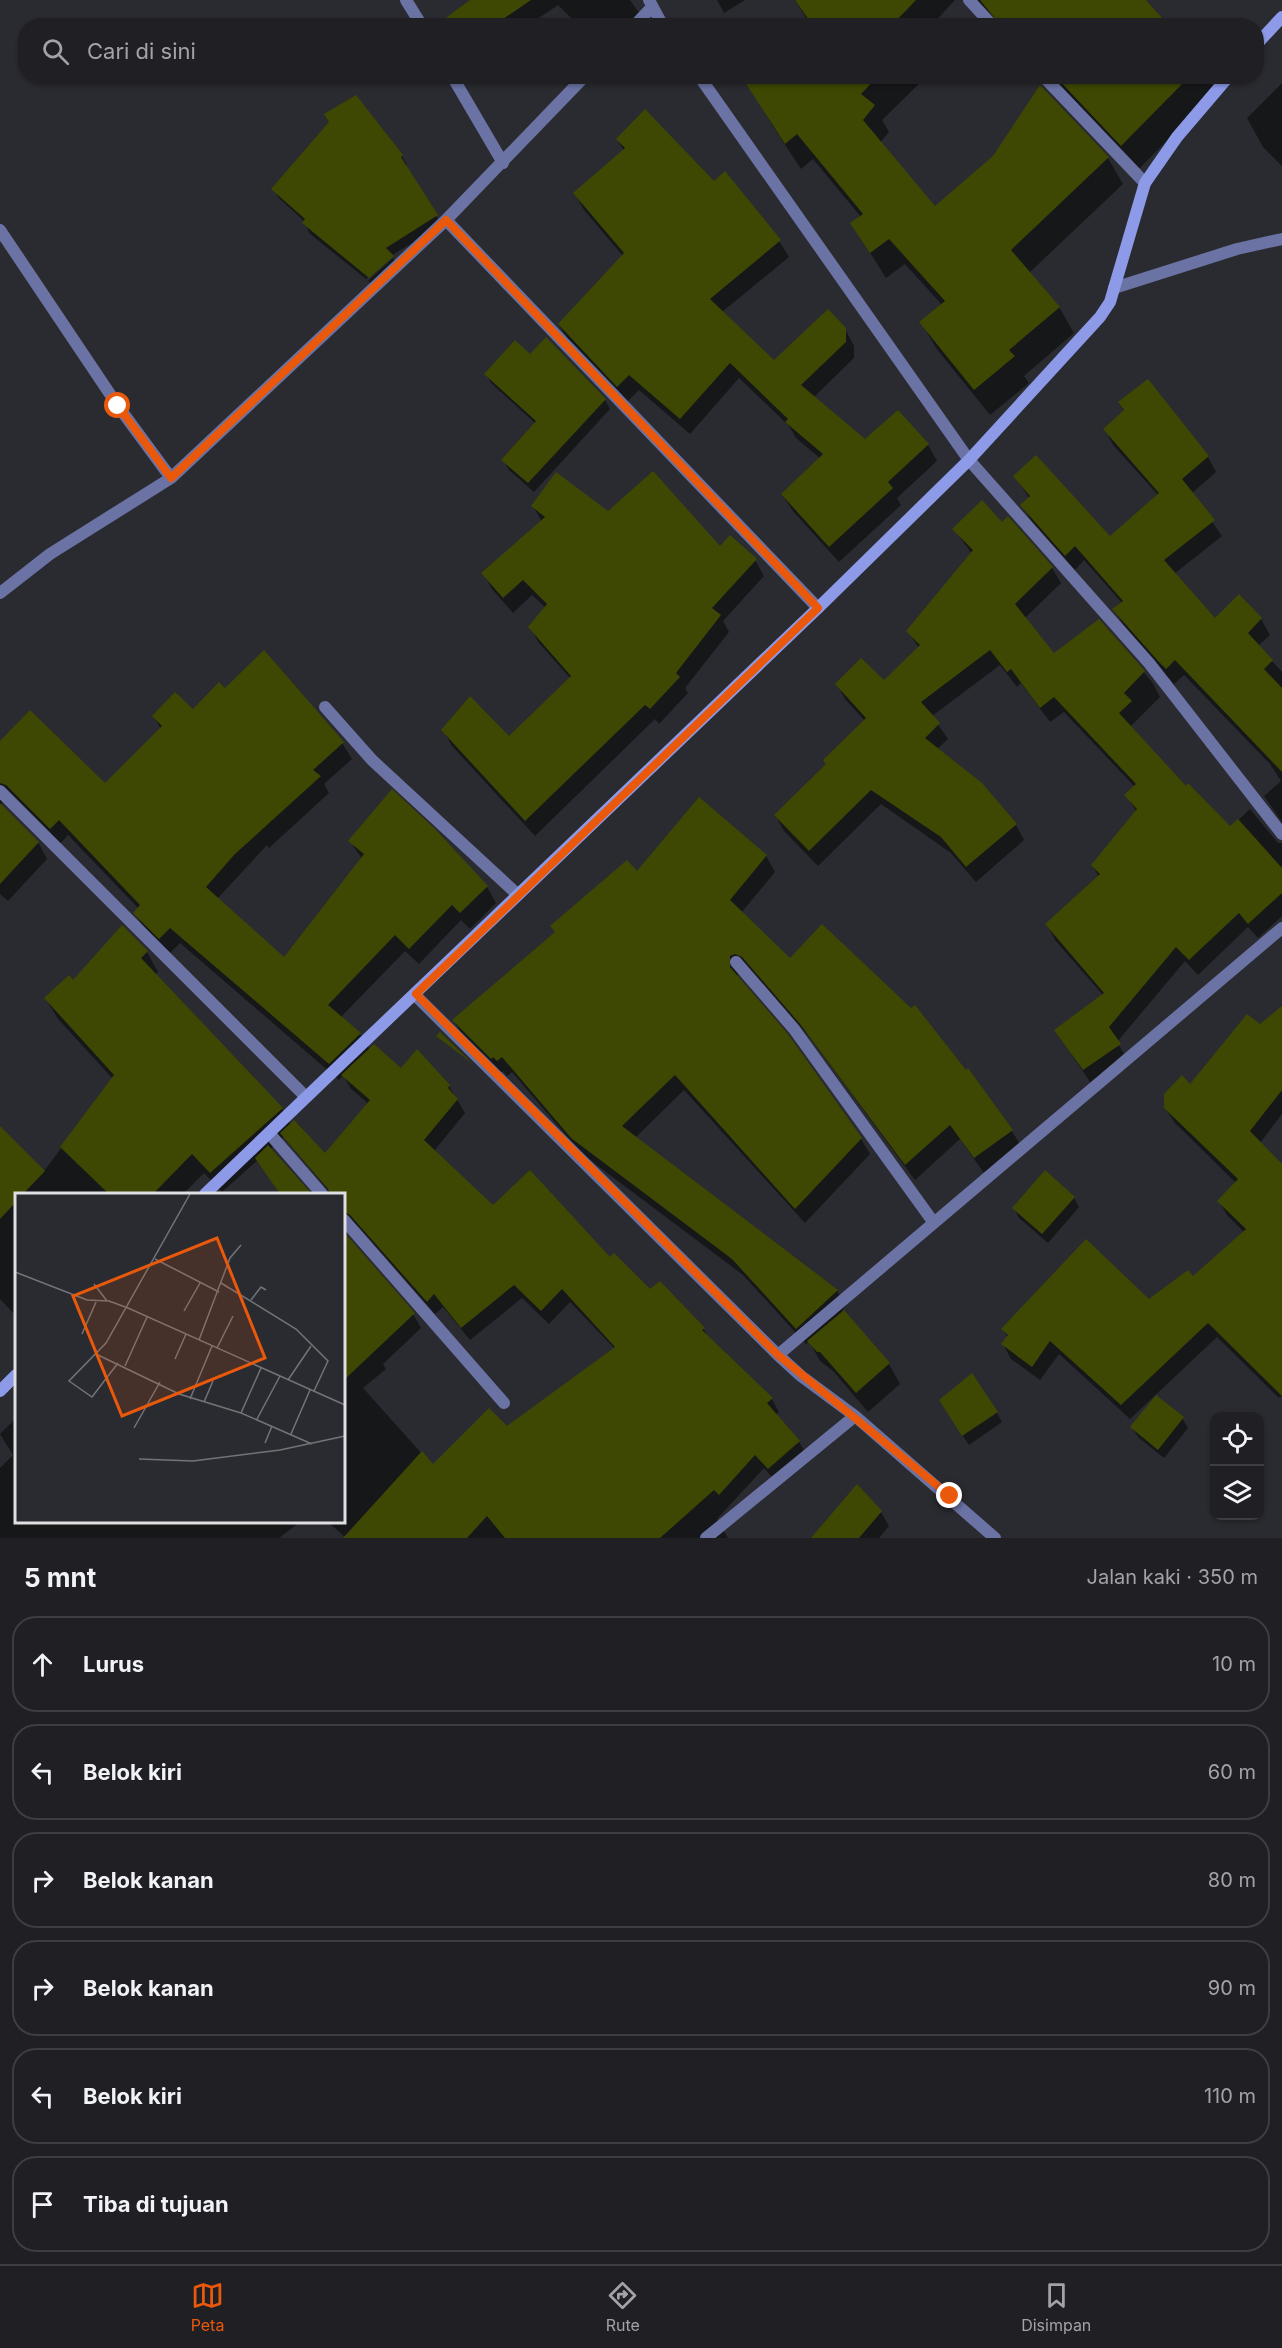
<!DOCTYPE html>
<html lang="id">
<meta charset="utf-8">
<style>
body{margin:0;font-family:Inter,sans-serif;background:#28282c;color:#f1f3f6}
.controls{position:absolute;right:18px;bottom:18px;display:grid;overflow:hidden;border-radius:12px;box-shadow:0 2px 4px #0004}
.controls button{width:54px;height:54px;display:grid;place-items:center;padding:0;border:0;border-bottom:2px solid #3d3e41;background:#202024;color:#f1f3f6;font:30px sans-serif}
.stop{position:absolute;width:18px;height:18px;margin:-14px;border:4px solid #ea580c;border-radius:50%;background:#fff}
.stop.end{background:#ea580c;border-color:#fff;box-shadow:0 2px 6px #0008}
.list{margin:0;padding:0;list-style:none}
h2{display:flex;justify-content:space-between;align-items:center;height:78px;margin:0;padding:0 24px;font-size:26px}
h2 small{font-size:20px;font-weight:400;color:#a2a3a6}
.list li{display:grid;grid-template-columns:39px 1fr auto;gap:18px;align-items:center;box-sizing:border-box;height:96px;margin:0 12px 12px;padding:0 12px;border:2px solid #3d3e41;border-radius:24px}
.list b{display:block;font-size:22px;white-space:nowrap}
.list em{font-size:20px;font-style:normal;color:#a2a3a6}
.icon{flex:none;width:33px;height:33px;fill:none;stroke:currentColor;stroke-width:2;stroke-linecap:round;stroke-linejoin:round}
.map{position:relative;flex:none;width:1282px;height:1538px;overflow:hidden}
.search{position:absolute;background:#202024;box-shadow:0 2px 4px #0004;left:18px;right:18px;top:18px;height:66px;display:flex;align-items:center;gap:15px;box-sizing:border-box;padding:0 21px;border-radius:24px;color:#a2a3a6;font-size:22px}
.sheet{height:726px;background:#202024}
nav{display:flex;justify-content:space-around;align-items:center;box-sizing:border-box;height:84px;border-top:2px solid #3d3e41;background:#202024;font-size:16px;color:#a2a3a6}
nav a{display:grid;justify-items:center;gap:3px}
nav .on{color:#ea580c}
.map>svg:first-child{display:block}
</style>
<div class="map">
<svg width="1282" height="1538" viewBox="0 0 1282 1538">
<rect width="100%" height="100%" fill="#2a2b30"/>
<path fill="#0007" d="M472,0h158l17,24 -68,2 -21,-21 -31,21h-90z
M717,0h28l-21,13z
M795,0h160l-24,26h-120z
M968,0h175l24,26h-171z
M788,76h139l-45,44 7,12 -9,11 55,65 60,-51 46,-69 67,70 15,26 -94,89 30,34 15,26 -50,43 5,7 -39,32 -54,-67 -15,-26 21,-17 -37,-41 -19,14 -34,-54 9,-7 -48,-58 -12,10 -29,-44 -15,-26z
M1041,76h177l4,8 -85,87z
M1282,83v83l-19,-19 -16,-29z
M617,139l97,44 65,58 10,16 -67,55 52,50 71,-33 9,17v12l-40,39 52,44 32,-29 30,33 9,16 -40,37 4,7 -62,57 -47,-52 -10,-16 39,-35 -25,-21 -7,-12 -50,-48 -49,56 -51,-44 -12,12 -58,-61 -10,-16 64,-69 -39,-46 -9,-16 49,-43z
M402,156l5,9 -2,2 37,58 -48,29 -28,25 -57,-46 -4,-11 -26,-24 -6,-9z
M393,258l5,8 -23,20 -7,-5z
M530,356l75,44 5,9 -76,83 -25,-22 -6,-10 32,-37 -44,-40 -5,-9z
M1119,403l89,54 8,15 -24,21 30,43 -48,38 41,47 24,-25 22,23 9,16 -12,11 24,26v150l-18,-26 17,-15 -11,-17 -86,-89 -10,9 -51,-60 -9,-15 8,-6 -38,-43 -9,10 -44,-50 -9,-15 7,-7 -14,-22 95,62 48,-43 -45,-50 -8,-16 19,-18z
M533,506l75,7 147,47 9,16 -41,45 6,11 -44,56 3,5 -29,31 -4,-5 -120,117 -83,-90 -9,-16 66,9 62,-60 -32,-36 -9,-16 16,-19 -14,-13 -19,18 -21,-24 -9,-16 59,-51z
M1008,518l44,50 9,15 -36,35 29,37 45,-34 53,61 8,15 -30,30 56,61 44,40 20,-19 28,34h4v73l-24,22 -10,-11 -50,48 -13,-14 -68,81 11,18 -36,25 -37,-55 48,-35 -48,-55 -8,-16 52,-47 -6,-11 44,-54 -11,-17 9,-8 -71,-75 -14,10 -29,-39 -4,4 -17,-22 -68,51 16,23 -11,10 79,76 8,15 -48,42 -25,-29 -70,-49 -63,62 -34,-35 -8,-15 51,-51 38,-44 -20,-22 -8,-15 47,-2 35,-34 -11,-17 64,-77 -18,-25 48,-5z
M225,690l117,53 10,16 -28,25 5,9 -60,55 -2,-3 -50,54 67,60 78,-100 -12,-18 137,46 9,16 -26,26 -9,-9 -42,44 -14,-13 -64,66 19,17 10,16 32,20 47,16 16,27 -31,38 59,56 117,52 40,32 53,37 7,13 62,58 7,13 -4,3 24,27 8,13 -31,27 -12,-14 -47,51 11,19h-382l-18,-16h16v-290l69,82 8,14 -38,36 3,5 -23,19 70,78 74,-38 108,-79 -45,-47 -21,22 -27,-26 -52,42 -27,-33 -8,7 -76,-87 -9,-2 -6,6v-37h-13l-47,-57 -14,12 40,45h-30l-22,-34 -36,32 -18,-19 -21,21h-167v122l-16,-17v-171l44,43 69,-92 -55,-60 -12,-20 27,-16 74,-31 11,20 -3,3 127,134 9,16 34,30 44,-51 -18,-15 -8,-14 -4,5 -159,-137 -11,11 -24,-25 -10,-16 4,-4 -71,-74 -8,9 -58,-42v5l36,35 9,17 -39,42 -8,-7v-151l105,43 56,-57 -7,-12 39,-6z
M766,856l9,16 -34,41 49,47 222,171 9,15 -37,27 -24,-34 -45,41 -104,-141 -58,-67 -8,-3 -7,3v7l123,160 9,15 -65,69 -121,-133 -49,48 202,153 9,15 -4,4 47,54 11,20 -32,28 -35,-41 -13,-10 -11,-20 -3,3 -63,-69 -161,-121 -70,-82 -5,4 -4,-5 -2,2 -38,-37 -9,-15 183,-148z
M1282,1008v106l-22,29 22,23v229l-3,3 -62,-61 -87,82 -71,-65 -19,26 -29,-21 -8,-15 5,-6 -5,-9 146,-28 44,-23 51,-46 -17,-17 -8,-14 17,-18 -62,-61 -9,-15z
M1074,1198l5,9 -31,36 -29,-25 -5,-10z
M946,1410l51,3 5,9 -33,23z
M16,1418v104h284l-21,16h-279v-70l13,-13 -13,-21z
M1182,1418l6,10 -24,30 -26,-21 -6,-10z
M881,1512l8,14 -10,12h-66z"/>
<path fill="#3e4802" d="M470,0h61l-38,26h-58z
M795,0h121l-21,22 3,4h-85z
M980,0h166l16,18 -9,8h-152z
M741,76h137l-17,18 14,11 -12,15 72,86 58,-50 47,-71 69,72 -98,93 49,57 -51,43 6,6 -41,34 -55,-68 26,-21 -56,-62 -19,14 -20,-30 13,-9 -66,-80 -12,10z
M1055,76h135l-69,70z
M356,95l47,60 -2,2 37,58 -52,33 8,8 -25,22 -67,-55 3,-4 -34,-30 58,-67 -5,-8z
M645,109l69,72 11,-10 56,69 -71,59 64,61 54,-51 18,19v14l-45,43 64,54 33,-29 31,34 -41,38 5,6 -64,59 -48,-53 42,-40 -38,-32 3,-3 -58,-56 -50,56 -51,-44 -12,12 -59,-63 66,-71 -51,-60 52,-45 -9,-9z
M546,337l60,62 -78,84 -27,-23 35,-39 -52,-47 31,-34 15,14z
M1148,379l61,77 -27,23 33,41 -51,40 51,58 24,-24 23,24 -14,15 25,27 -9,9 18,19v84l-107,-112 -9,9 -8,-8 -46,-52 11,-8 -48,-55 -10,10 -45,-51 10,-9 -17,-20 23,-21 74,81 49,-43 -56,-64 21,-19 -6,-8z
M653,471l67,75 10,-11 27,24 -45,49 9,7 -45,58 4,4 -30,32 -5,-4 -120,116 -84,-91 29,-34 39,40 62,-60 -43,-49 19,-23 -24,-24 -20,18 -22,-25 64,-56 -14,-11 25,-34 52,39z
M982,500l20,22 6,-6 45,51 -38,37 39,49 45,-34 46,52 -21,22 8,8 -13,12 67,73 2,-3 42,43 8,-7 44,49v25l-34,31 -9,-11 -50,47 -13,-13 -67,80 12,17 -38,26 -29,-40 50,-37 -59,-69 55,-50 -9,-9 46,-56 -13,-14 12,-11 -82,-87 -14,11 -29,-39 -4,3 -17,-22 -69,52 19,21 -15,15 57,45 35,41 -51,43 -25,-30 -70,-47 -62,61 -35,-36 52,-51 -3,-4 43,-42 -31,-34 26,-26 23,22 36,-35 -14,-14 67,-81 -21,-21z
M264,650l80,92 -31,28 8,6 -87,79 -28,32 78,70 80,-103 -16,-13 44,-52 43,40 53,57 -28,27 -8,-8 -43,44 -14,-14 -67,70 33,28 -32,31 -159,-136 -11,11 -26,-26 7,-8 -81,-85 -9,9 -44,-44 -6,-2v-42l30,-31 75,73 57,-57 -10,-10 23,-24 18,17 26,-27 6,6z
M699,797l68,58 -37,45 60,58 32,-34 89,84 4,-3 51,65 2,-2 45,62 -39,28 -24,-33 -45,40 -105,-141 -58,-67 -7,-3 -5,2v11l58,67 74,104 -67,71 -120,-134 -53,51 216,164 -42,39 -64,-70 -161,-121 -69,-81 -5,4 -4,-4 -2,2 -39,-39 103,-88 -5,-6 77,-66 10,11z
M0,803l39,39 -39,42z
M122,925l26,26 -7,7 142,150 -73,65 -18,-19 -39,40h-44l-49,-47 54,-72 -70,-77 25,-23 4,5z
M1282,1006v84l-32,41 32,33v232l-74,-73 -87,82 -71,-64 -18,26 -31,-23 7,-9 -7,-6 85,-90 63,60 39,-29 5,6 53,-47 -29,-28 21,-22 -74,-71v-14l18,-19 8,9 57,-70 13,10z
M440,1032l33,32 -37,-28z
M374,1044l27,24 16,-19 33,36 -2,3 10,11 -34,41 69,65 37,-35 80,87 4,-4 36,36 10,-8 45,47 -3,2 71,68 -6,5 33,38 -32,28 -13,-14 -36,40 -5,-5 -54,48h-155l-18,-22 -20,22h-124l79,-87 11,13 56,-56 18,18 108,-79 -53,-58 -21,22 -27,-26 -53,43 -27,-34 -7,8 -77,-87 -6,-3v-18h-14l-2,-5 -48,-56 14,-13 31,33 45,-53 -29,-25z
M0,1126l45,45 -22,23h-7v8l-16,17z
M268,1145l44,49h-32l-25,-36z
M1045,1170l30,27 -33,37 -30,-26z
M344,1232l71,81 -71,67z
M844,1310l46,53 -34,30 -36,-41h-3l-10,-11z
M972,1373l26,39 -36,24 -23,-36z
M1156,1395l28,22 -26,33 -28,-23z
M857,1484l25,27 -23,27h-48z"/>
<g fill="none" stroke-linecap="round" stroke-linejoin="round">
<path stroke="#6a73a3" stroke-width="12" d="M406,0l16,26
M649,0l14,26
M969,0l24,26
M634,26l17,-18
M452,76l51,87
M699,76l270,384 180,203 133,171
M1043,76l102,107
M446,220l372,388
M0,230l118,176 53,72
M1114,288l123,-39 45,-10
M0,593l50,-39 121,-76 275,-258 139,-144
M325,707l47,53 145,134
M0,791l306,306
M736,962l58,67 140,194
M415,995l363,360 23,21 54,40 140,122
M269,1133l53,61
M344,1220l160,183
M778,1355l504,-427
M706,1538l149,-122"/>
<path stroke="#8d9ae8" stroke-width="12" d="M1256,45l26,-28
M205,1194l613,-586 151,-148 131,-143 10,-15 35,-119 32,-46 52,-61
M0,1391l16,-16"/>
</g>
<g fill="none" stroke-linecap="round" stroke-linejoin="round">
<path stroke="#ea580c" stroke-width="8" d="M118,406l53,72 275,-258 372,388 -402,386 362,361 172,141"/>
</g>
<g transform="translate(15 1193)">
<rect width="330" height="330" fill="#2a2b30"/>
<path fill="none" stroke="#737378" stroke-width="1.5" d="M140,66l64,33M0,79l72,28 22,1 19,7 217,97M206,90l75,46 32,32 -14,30M79,91l13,17M236,107l10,-13 5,3M169,118l16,-28M67,141l14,-32M184,147l31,-82 11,-13M202,155l16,-32M83,162l81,39 62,19 71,31M160,166l11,-25M103,170l-26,34 -23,-16 37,-38 84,-149M110,173l22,-49M273,187l23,-34M175,206l22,-53M189,209l9,-21M226,220l20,-45M242,226l23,-43M119,235l26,-46M276,241l19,-44M250,250l7,-17M124,266l54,2 87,-11 65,-14"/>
<path fill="#e8590c" fill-opacity="0.15" stroke="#e8590c" stroke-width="3" d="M202,45l48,120 -143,58 -49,-120z"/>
<rect width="330" height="330" fill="none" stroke="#e0e0e4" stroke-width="3"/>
</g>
</svg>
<div class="controls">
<button><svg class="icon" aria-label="locate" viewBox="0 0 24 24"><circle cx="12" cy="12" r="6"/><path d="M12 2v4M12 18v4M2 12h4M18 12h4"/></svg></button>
<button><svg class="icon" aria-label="layers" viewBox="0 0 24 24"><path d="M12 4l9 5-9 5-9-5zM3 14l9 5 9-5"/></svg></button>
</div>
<div class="stop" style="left:118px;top:406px"></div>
<div class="stop end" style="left:950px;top:1496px"></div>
<div class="search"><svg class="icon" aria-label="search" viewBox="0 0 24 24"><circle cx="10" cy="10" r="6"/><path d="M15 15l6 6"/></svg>Cari di sini</div>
</div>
<section class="sheet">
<h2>5 mnt<small>Jalan kaki · 350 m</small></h2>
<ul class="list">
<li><svg class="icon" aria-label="ahead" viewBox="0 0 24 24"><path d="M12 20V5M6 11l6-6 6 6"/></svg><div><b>Lurus</b></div><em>10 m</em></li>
<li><svg class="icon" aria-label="left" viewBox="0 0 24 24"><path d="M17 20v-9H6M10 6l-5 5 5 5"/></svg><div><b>Belok kiri</b></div><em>60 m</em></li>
<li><svg class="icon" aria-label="right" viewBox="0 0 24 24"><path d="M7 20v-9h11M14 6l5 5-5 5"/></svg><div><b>Belok kanan</b></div><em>80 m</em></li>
<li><svg class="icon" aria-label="right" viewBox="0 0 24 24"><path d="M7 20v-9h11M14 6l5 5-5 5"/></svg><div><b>Belok kanan</b></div><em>90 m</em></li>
<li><svg class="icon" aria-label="left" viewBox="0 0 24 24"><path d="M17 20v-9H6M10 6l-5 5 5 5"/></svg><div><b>Belok kiri</b></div><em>110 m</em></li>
<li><svg class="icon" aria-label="arrive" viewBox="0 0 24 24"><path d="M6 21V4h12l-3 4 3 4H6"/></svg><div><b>Tiba di tujuan</b></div></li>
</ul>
</section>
<nav>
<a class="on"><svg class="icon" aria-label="map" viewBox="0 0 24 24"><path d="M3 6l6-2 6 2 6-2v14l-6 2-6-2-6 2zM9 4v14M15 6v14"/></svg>Peta</a>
<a><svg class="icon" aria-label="directions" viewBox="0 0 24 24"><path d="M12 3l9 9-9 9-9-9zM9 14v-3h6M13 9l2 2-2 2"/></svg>Rute</a>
<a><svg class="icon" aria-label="saved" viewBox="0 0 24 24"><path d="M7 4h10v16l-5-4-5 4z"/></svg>Disimpan</a>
</nav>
